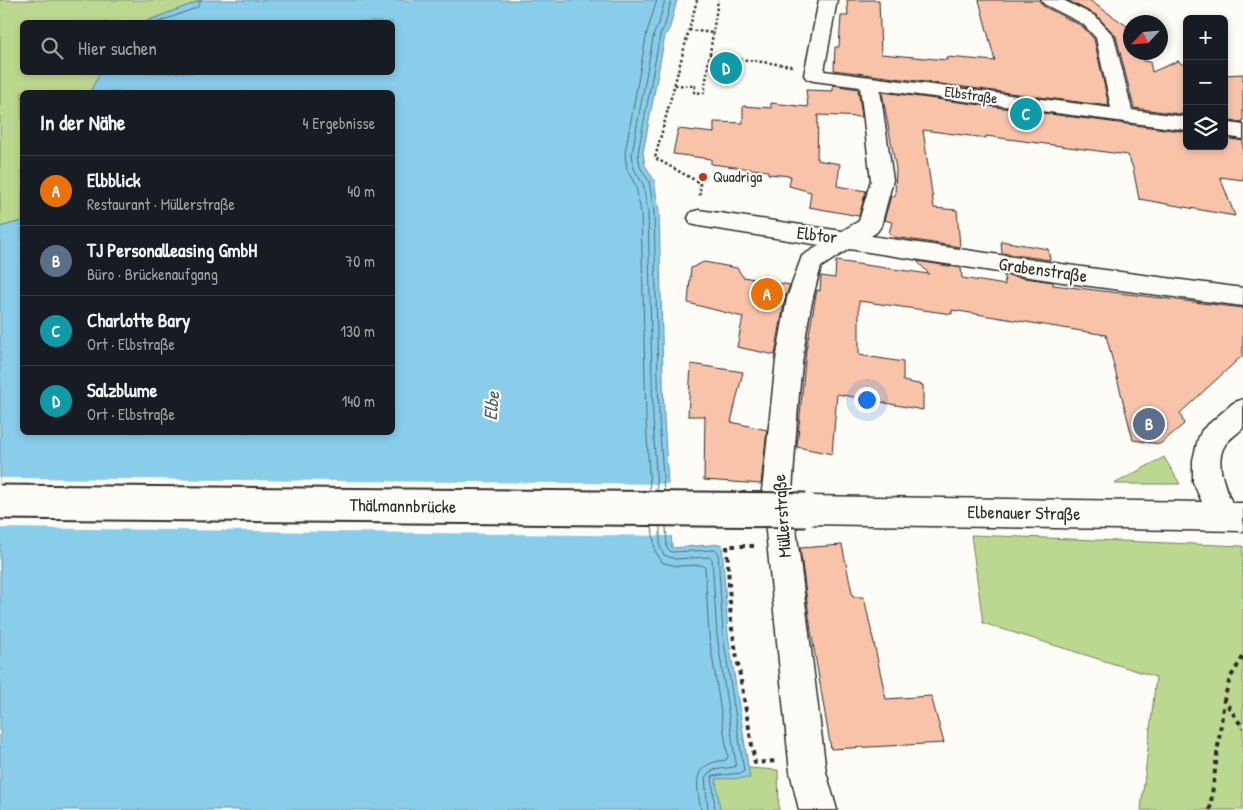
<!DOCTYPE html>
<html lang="de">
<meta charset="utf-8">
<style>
body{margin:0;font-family:"Patrick Hand",sans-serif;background:#20242c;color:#f1f3f6}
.controls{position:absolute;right:15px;top:15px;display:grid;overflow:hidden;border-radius:8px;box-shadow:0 2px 8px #0003}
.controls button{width:45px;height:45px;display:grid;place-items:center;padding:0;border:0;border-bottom:1px solid #363941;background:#171b24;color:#f1f3f6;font:25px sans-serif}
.compass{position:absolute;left:1123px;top:15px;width:45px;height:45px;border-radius:50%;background:#171b24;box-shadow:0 2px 8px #0003;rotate:244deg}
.you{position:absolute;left:866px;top:399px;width:18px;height:18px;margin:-12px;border:4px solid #fff;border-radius:50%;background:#1a73e8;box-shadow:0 0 0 8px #1a73e833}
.badge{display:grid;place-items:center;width:32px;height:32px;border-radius:50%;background:#0b8043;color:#fff;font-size:16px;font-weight:700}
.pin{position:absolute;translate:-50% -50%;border:2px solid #fff;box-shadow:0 1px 5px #0006}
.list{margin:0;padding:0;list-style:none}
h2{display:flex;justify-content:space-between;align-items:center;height:65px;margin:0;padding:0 20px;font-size:21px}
h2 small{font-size:16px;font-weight:400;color:#9ea1a6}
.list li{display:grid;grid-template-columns:32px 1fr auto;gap:15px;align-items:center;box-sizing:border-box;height:70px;padding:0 20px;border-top:1px solid #363941}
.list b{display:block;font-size:19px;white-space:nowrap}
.list p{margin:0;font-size:16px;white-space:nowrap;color:#9ea1a6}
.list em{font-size:16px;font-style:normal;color:#9ea1a6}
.icon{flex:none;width:28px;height:28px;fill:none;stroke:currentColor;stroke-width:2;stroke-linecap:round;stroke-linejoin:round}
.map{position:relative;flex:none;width:1243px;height:810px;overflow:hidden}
.search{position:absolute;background:#171b24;box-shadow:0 2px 8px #0003;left:20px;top:20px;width:375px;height:55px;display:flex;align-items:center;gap:12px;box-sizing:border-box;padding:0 18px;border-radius:8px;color:#9ea1a6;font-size:19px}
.panel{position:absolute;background:#171b24;box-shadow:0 2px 8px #0003;left:20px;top:90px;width:375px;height:345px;border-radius:8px}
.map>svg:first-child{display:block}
</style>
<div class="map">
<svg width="1243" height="810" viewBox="0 0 1243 810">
<rect width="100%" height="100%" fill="#fdfcf7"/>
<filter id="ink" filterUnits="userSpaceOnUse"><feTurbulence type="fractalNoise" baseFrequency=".02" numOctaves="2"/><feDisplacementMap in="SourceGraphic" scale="10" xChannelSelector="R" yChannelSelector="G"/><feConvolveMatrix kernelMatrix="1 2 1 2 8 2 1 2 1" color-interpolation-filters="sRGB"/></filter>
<g filter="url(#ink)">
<path fill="#bcd890" stroke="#74825e" d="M0,0h202l-58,22h-122v50l78,1 -10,19h-68v129l-22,6z
M1164,457l16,27h-66z
M971,535l272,11v264h-102l15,-133 -173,-54z
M705,765l73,5 1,40h-69z"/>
<path fill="#89cdea" stroke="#638c9e" d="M202,0h475l-7,27 -5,9 -22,117 2,12 9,15 5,31 5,207 8,130 50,-4 6,90 22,144 -34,1 4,31h-720v-583l22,-6v211h370v-340h-302l10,-19 292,-1v-50h-247z"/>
<path fill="#fdfcf7" d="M0,478l671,6 3,52 -674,-8z"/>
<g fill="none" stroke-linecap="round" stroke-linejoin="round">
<path stroke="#516c77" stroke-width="1" d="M159,22l39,-15 3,-7
M650,491l-4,-72 -5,-206 -5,-27 -9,-16 -2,-17 22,-121 10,-32
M657,491l-4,-72 -5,-207 -5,-28 -9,-15 -2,-16 22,-120 5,-10 6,-23
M664,491l-5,-72 -5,-207 -5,-31 -9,-14 -2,-14 22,-118 5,-10 6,-25
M652,526l3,25 8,12 14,3 25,-1 3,2 4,69 19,121 -2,3c-35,4 -30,22 -25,50
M660,526v21l4,8 11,4 34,-2 3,2 5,76 19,130 -2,2 -21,3 -8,7 3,33
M666,526l1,22 4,4 44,-2 3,2 5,83 21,136 -2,2 -30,3 3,34"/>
</g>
<path fill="#f9c3aa" stroke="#2b2b2b" d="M847,0h32l2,54 66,6 -1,-3 49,4 -16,-61h60l4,6 39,20 12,13 15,67 -275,-36 1,-23h4l2,-31h7z
M1067,0h22l41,28v24h11l2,9 7,1 2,10 26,-11 9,7v47l-53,-7 -18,-72 -20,-21z
M1243,74v49l-19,-3v-45z
M833,85l25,4 4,28 -44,-2 -1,45 23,4 -3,22 29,5 -7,25 -50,-9 2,-15 -22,-6 2,-10 -23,-2v-3l-57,-7v-5l-38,-5 5,-25 36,4v-11l29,1v-17l28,2v-5l37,4 -2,-17 27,1z
M882,92l305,40v14h37v-8l19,3v39l-23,-3 15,39 -96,-17 -6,-31 -5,-13 -142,-19v2l-63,-8 11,78 23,2 3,37 -66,-10 -5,-4 3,-11 -8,-2 7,-24h4l1,-27z
M1001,241l47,8 2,11 -48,-7z
M836,261l93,13 -12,-13 44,7 1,10 43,7 -1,-10 49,7v3l190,23v47l-63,58 4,11 -24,20 -27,-4 -27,-105 -154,-25v4l-93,-13v54l44,7v19l20,4v25l-86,-16 -5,60 -35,-7 9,-97 10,-55 1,-5 3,1 1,-15 14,2z
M704,262l33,6 6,9 47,8 -5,13 -10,57 -38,-8 6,-30 -55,-14 3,-35z
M691,364l52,8 -12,50 36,8 -6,54 -57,-4 1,-64h-17z
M842,545l11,52h11l22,102 45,-3 13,47 -113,6 -20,-118 -11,-83z"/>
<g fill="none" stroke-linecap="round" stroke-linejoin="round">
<defs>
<path id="minor" d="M819,0h18l-13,71 287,37 -15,-70 -13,-14 -39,-20 -3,-4h22l32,16 16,17 3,4 18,73 55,7v13l-307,-40 13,90 -12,46 -4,6 -6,4 211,31 161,21v18l-161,-21 -233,-36 -28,18c-22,72 -23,149 -29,224l1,13 2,-4 11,-4 396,6 -9,-20v-22l5,-21 4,-9 31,-27 10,-4v29c-5,5 -14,11 -18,17 -11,17 0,42 7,58h11v28l-437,-7 -11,-4 31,252 11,38h-38l-9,-38 -28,-281 14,-131 11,-62 15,-42 18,-11 -121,-19 -8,-2 -3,-6 3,-6 8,-2 143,21 17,-10 12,-41 -11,-93 -46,-6 -7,-2 -3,-4z
M1224,122l19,3v14l-19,-3z"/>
</defs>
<use href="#minor" stroke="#2b2b2b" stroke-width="3"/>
<path stroke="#2b2b2b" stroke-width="2.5" stroke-dasharray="2.5 2.5" stroke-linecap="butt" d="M697,0l-42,158 45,25v15
M689,30l24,3
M710,55l82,11
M675,85l20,1 -1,6 10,1 14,-93"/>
<path stroke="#2b2b2b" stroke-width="4" stroke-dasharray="4.5 4.5" stroke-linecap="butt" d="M754,546h-27l4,77 24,140 21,-2
M1243,657l-13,21 -6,22 19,28
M1210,810l14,-110"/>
<use href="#minor" fill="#fdfcf7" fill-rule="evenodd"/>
<defs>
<path id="minor-bridge" d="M0,502l806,8"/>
</defs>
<use href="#minor-bridge" stroke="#2b2b2b" stroke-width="37" stroke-linecap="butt"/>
<use href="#minor-bridge" stroke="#fdfcf7" stroke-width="33"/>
</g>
</g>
<circle fill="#c8321e" stroke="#fdfcf7" stroke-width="2" cx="703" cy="177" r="5"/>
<g text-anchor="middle" stroke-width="4.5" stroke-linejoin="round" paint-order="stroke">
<g font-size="15" fill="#2b2b2b" stroke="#fdfcf7">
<text transform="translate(971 95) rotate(8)" y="5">Elbstraße</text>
</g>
<g font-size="15" fill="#2b2b2b" stroke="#fdfcf7" text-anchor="start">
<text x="713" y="182">Quadriga</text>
</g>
<g font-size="18" fill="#2b2b2b" stroke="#fdfcf7">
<text transform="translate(817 235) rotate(7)" y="6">Elbtor</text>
<text transform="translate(1043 270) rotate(8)" y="6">Grabenstraße</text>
<text transform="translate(403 506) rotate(1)" y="6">Thälmannbrücke</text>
<text transform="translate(1024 513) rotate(1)" y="6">Elbenauer Straße</text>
<text transform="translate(782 516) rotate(-94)" y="6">Müllerstraße</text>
</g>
<g font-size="19" font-style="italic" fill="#475c64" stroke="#fdfcf7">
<text transform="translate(491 406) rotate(-84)" y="7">Elbe</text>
</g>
</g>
</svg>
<div class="controls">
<button>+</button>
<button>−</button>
<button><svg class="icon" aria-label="layers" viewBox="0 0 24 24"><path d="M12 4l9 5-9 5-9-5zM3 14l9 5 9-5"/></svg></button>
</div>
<svg class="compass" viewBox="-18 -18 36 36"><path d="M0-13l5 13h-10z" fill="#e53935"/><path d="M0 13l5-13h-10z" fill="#9ea1a6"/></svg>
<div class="you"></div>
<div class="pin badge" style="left:767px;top:294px;background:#e8710a">A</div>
<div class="pin badge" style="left:1149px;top:424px;background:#5c6f8a">B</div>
<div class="pin badge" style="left:1026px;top:114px;background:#0f9aa8">C</div>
<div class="pin badge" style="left:726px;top:68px;background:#0f9aa8">D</div>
<div class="search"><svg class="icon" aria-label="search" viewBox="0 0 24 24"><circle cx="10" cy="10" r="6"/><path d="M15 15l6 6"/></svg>Hier suchen</div>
<section class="panel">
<h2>In der Nähe<small>4 Ergebnisse</small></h2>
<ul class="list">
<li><span class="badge" style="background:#e8710a">A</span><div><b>Elbblick</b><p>Restaurant · Müllerstraße</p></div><em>40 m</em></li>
<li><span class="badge" style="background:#5c6f8a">B</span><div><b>TJ Personalleasing GmbH</b><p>Büro · Brückenaufgang</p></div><em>70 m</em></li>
<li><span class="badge" style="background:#0f9aa8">C</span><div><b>Charlotte Bary</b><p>Ort · Elbstraße</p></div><em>130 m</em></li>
<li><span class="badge" style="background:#0f9aa8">D</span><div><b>Salzblume</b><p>Ort · Elbstraße</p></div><em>140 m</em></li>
</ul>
</section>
</div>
